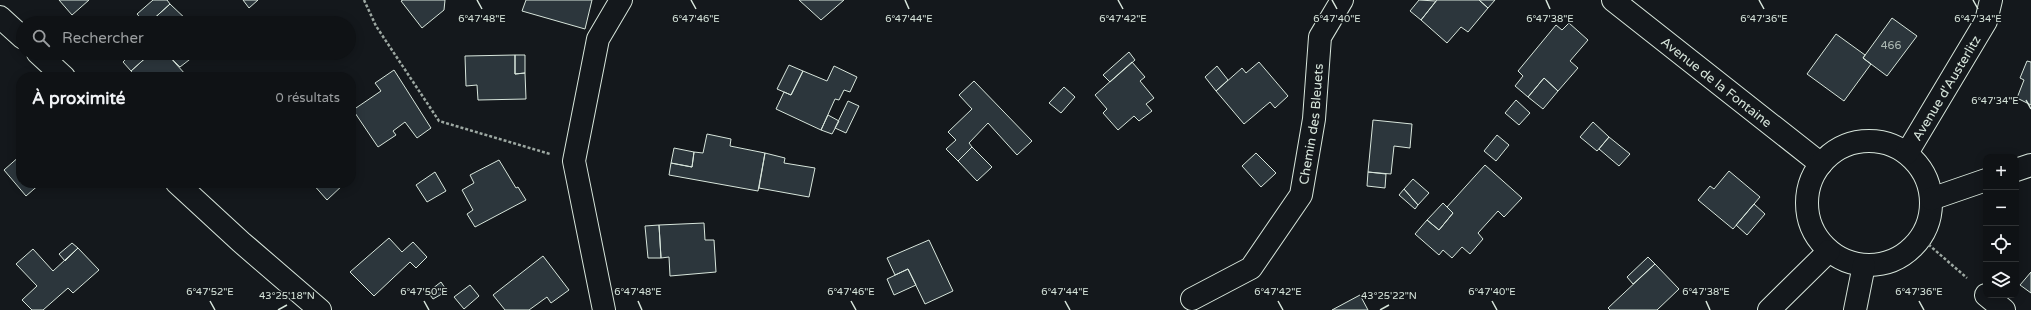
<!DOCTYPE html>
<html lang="fr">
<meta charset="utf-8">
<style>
body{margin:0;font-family:"Varela Round",sans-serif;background:#181b1e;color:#f1f3f6}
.controls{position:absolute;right:12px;bottom:12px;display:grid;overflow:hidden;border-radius:8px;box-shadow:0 2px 10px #0003}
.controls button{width:36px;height:36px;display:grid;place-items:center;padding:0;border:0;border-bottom:1px solid #2f3234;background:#0f1215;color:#f1f3f6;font:20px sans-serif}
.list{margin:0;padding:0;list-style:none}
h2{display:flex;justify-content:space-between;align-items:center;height:52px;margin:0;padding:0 16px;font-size:17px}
h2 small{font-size:13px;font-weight:400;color:#9b9ea0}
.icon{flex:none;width:22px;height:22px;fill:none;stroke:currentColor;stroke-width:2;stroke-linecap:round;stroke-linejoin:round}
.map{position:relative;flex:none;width:2031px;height:310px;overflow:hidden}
.search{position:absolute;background:#0f1215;box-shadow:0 2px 10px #0003;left:16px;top:16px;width:340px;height:44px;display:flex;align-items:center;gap:10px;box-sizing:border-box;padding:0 14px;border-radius:22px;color:#9b9ea0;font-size:15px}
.panel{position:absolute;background:#0f1215;box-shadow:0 2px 10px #0003;left:16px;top:72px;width:340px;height:116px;border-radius:16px}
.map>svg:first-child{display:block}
</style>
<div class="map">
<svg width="2031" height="310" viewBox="0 0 2031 310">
<rect width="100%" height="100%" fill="#14181c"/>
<path fill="#2c363c" stroke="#d8e6dc" d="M59,0h30l-17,15z
M153,0h14l3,4 -21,19h-4l-8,-9z
M243,0h15l-9,8z
M403,0h42l-1,10 -22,18 -21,-27z
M526,0h66l-7,29 -63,-18z
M799,0h45l-23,20z
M1419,0l17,1 -15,19 -11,-9z
M1437,0h42l9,8 -20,24 -7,-5 -14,16 -26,-23z
M1479,0h16l-7,8z
M170,4l19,18 -40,1z
M1892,18l25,18 -30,40 -24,-18z
M1569,23l19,17 -18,21 8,7 -20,23 -14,-13 -16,19 -13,-11 8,-10 -5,-5 38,-46 6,5z
M1836,34l29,21 -2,3 8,6 -27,37 -37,-27z
M1129,52l6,8 -25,22 -7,-7z
M132,53h19l-20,18 -8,-9z
M151,53h15l20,22 -3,2h-47l-5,-6z
M166,53h32l-18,14z
M515,55h10v18l-10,1z
M515,55v19l10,-1 1,26 -48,1 -1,-15 -11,1 -1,-30z
M2027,61l4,1v43l-14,-7 7,-18 -4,-2z
M1132,62l13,15 -5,4 14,17 -8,6 6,7 -13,10 -5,-5 -16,14 -15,-17 4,-4 -12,-14z
M1259,62l29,34 -13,12 -5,-6 -26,22 -28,-33 26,-23 4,5z
M789,65l14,6 -12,24 -14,-6z
M834,66l23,11 -7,15 -6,-2 -5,10 -4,-1 -14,31 -45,-21 8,-17 7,3 12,-24 24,10z
M1217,66l11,14 -12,11 -11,-14z
M394,70l37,58 -14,10 -12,-16 -12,9 3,4 -18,12 -25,-37 28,-19 -6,-8z
M1544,78l14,13 -15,18 -15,-12z
M974,81l58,60 -15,14 -29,-32 -19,20 3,4 -14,14 -12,-12 10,-9 -8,-8 24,-23 -13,-14z
M1064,87l11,10 -14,16 -12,-10z
M1516,100l14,13 -11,12 -14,-12z
M848,101l11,5 -13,27 -11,-5z
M828,115l11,6 -7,13 -11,-4z
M1373,120l39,4 -2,24 -16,-2 -3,28 -23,-2z
M1593,122l16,15 -12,14 -17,-14z
M707,134l24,5 -1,7 35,7 -7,38 -89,-16 2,-12 21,4 2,-15 9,1z
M1497,135l12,10 -13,16 -12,-10z
M1609,137l21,17 -11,12 -20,-17z
M972,147l20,20 -15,14 -19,-20z
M674,148l20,4 -2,15 -21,-4z
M765,153l20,5 -1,5 31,5 -6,29 -50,-9z
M1256,153l20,20 -15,14 -19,-21z
M21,155v28h20l-15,13 -22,-26z
M499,160l17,28 2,-1 8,13 -51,27 -8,-13 6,-4 -11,-20 12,-7 -4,-8z
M1485,165l37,33 -18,19 -6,-6 -20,22 5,6 -13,15 -8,-7 -10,11 -9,-8 -4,5 -24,-21 12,-14 12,10 14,-17 -6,-6z
M1729,171l31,26 -27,32 -35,-29 12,-14 4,3z
M435,172l11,19 -19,11 -11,-17z
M1368,172l18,2 -1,14 -18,-2z
M1413,179l16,14 -11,12 -14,-16z
M312,183h33l-18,17z
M1404,189l14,16 -3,4 -16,-14z
M1443,203l10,10 -14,17 -12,-10z
M1754,204l11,10 -18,21 -11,-10z
M704,223l1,17h9l2,32 -46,4 -1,-19 -8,1 -2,-33z
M659,225l2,33h-13l-3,-32z
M389,238l13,14 11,-10 14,15 -11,11 -6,-6 -36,34 -24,-24z
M929,240l24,51 -28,13 -17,-35 -13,6 -8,-17z
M72,243l6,5 -13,13 -6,-7z
M78,248l21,22 -26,23 -5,-5 -25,22h-11l-10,-10 15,-14 -21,-22 17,-15 20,22z
M543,256l26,34 -18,13 -4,-6 -18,13h-24l-12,-15z
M1648,257l7,7 -22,20 -6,-7z
M1655,264l24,25 -22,21h-47l-2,-2z
M908,269l8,16 -22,10 -7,-16z
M2031,272v21l-11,-8z
M441,282l6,9 -14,8 -5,-7z
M470,285l9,11 -15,13 -10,-12z
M1360,295l8,15h-36z"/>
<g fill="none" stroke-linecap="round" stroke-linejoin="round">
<defs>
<g id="minor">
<path id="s1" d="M1613,0l208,164"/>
<path d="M0,17l23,21"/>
<path d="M38,53l26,24"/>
<circle cx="1869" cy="203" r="62"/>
<path id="s2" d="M1907,153l79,-132 5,-21"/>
<path d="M2016,170l15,-5"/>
<path d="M177,183l64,59 79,68"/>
<path d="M1931,199l55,-19"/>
<path d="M1986,295l18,15"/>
<path id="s3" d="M1192,299l59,-31 50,-73 13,-76 6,-82 22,-37"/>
<path d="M604,310l-30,-149 24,-122 23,-39"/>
<path d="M1769,310l60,-59"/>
<path d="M1855,310l9,-45"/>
</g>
</defs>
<use href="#minor" stroke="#d8e6dc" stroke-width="24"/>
<path stroke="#9da8a2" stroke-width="2.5" stroke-dasharray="3 2" stroke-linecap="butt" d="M364,0l12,26 63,95 111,33
M1921,238l46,40"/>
<use href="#minor" stroke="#14181c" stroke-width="22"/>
</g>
<path fill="none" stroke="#d8e6dc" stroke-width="1.5" d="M477,0l5,9M691,0l5,9M905,0l4,9M1118,0l5,9M1332,0l5,9M1546,0l4,9M1759,0l5,9M1973,0l5,9M2026,100l5,9M210,301l5,9M424,301l5,9M638,301l4,9M851,301l5,9M1065,301l5,9M1278,301l5,9M1492,301l5,9M1706,301l4,9M1919,301l5,9M278,310l9,-5M1380,310l9,-5"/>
<g text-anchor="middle" stroke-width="3" stroke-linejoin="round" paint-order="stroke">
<g font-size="11" fill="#adbab4">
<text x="1891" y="49">466</text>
</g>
<g font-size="13" fill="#d8e6dc" stroke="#14181c">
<text dy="5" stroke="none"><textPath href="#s1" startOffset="132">Avenue de la Fontaine</textPath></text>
<text dy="5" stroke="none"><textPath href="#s2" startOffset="76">Avenue d'Austerlitz</textPath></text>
<text dy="5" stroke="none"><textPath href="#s3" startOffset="227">Chemin des Bleuets</textPath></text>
</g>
</g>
<g font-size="10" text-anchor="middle" fill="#d8e6dc" stroke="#14181c" stroke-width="3" stroke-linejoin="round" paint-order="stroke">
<text x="482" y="22">6°47'48"E</text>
<text x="696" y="22">6°47'46"E</text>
<text x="909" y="22">6°47'44"E</text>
<text x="1123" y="22">6°47'42"E</text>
<text x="1550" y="22">6°47'38"E</text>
<text x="1978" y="22">6°47'34"E</text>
<text x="1337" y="22">6°47'40"E</text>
<text x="1764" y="22">6°47'36"E</text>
<text x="1995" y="104">6°47'34"E</text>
<text x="210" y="295">6°47'52"E</text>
<text x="424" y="295">6°47'50"E</text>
<text x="638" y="295">6°47'48"E</text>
<text x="851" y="295">6°47'46"E</text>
<text x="1065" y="295">6°47'44"E</text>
<text x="1278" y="295">6°47'42"E</text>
<text x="1492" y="295">6°47'40"E</text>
<text x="1706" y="295">6°47'38"E</text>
<text x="1919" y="295">6°47'36"E</text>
<text x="287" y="299">43°25'18"N</text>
<text x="1389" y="299">43°25'22"N</text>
</g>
</svg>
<div class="controls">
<button>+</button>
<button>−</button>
<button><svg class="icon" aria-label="locate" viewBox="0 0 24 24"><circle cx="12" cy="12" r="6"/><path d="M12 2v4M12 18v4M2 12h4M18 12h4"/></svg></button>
<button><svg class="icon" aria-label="layers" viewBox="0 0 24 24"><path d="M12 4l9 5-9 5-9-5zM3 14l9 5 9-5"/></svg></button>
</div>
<div class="search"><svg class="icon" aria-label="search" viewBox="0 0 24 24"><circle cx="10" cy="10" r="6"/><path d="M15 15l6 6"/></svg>Rechercher</div>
<section class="panel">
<h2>À proximité<small>0 résultats</small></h2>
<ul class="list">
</ul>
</section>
</div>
